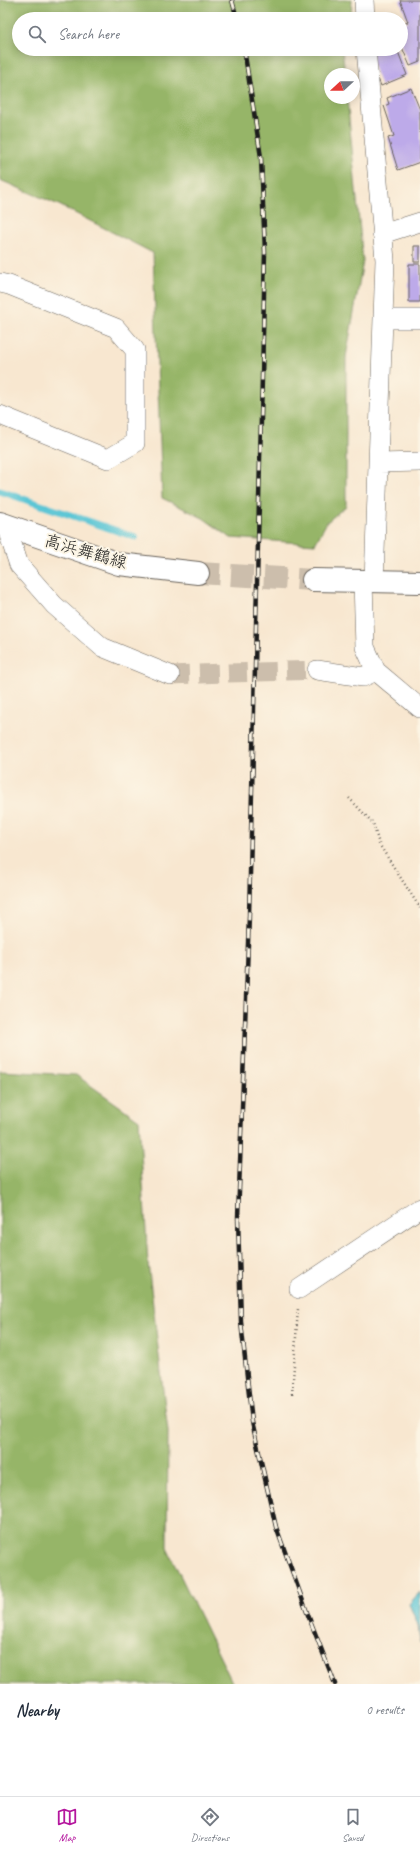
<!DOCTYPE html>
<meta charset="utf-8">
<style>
body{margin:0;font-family:Caveat,"Klee One",sans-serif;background:#f6f6f7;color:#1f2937}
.compass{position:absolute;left:324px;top:68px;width:36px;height:36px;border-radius:50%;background:#fff;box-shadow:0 2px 10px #0003;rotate:249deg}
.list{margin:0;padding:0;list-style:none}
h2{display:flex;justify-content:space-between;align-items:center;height:52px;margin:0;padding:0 16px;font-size:17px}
h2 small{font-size:13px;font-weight:400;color:#747a83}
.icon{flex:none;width:22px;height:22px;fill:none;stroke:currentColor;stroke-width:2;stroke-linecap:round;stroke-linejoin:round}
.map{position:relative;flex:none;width:420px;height:1684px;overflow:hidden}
.search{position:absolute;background:#fff;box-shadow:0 2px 10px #0003;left:12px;right:12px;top:12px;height:44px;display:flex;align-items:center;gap:10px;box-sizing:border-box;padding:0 14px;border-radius:22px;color:#747a83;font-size:15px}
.sheet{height:112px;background:#fff}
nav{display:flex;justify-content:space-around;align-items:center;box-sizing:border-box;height:56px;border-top:1px solid #e0e1e3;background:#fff;font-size:11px;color:#747a83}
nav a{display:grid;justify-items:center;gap:2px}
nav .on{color:#b5179e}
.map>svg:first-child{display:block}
</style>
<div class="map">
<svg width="420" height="1684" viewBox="0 0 420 1684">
<rect width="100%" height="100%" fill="#fcf5e5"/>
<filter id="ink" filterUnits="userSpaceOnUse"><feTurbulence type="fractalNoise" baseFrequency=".025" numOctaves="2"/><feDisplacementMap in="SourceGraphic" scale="8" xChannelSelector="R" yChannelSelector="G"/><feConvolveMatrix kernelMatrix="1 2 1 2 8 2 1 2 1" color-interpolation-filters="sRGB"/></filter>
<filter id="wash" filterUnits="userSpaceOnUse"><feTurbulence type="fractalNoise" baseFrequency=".012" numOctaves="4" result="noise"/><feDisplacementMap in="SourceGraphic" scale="16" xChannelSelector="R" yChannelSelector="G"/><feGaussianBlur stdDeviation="0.9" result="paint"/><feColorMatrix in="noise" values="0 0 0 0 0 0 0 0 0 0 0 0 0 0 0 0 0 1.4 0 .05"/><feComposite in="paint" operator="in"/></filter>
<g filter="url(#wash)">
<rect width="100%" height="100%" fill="#f8e7d0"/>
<path fill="#96b568" stroke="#596842" d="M0,0h352l-1,19h-332v30h323l3,25h-15v24h17l16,163 -17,96v149l-19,16 -12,22 -84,-6 -28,-20 -41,-20 -9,-245 -94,-48 -59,-25z
M0,1071l76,4 63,45 9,143 20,169 -1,116 66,136h-233z"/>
<path fill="#5bc6d5" stroke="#3c7178" d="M420,1592v51l-2,-18 -9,-21z"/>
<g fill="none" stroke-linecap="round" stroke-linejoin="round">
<path stroke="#5bc6d5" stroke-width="7" d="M0,491l135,46"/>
</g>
<g id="blocks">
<path fill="#bdaae9" d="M400,0h20v62l-10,4 -9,-21v-20l7,-3z
M370,49h27l10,26 -26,11 -9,-23z
M411,88l9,22v52l-22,8 -10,-32 6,-2 -10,-30 5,-2 -2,-6z
M414,246h6v16h-6z
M409,264h11v38h-11z"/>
</g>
</g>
<g filter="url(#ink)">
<use href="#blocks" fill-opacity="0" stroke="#69635b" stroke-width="1"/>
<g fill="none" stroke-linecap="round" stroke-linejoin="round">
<path stroke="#ccbeac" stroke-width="19" stroke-dasharray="19 10" stroke-linecap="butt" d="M170,675l147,-5"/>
<path stroke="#ccbeac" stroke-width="22" stroke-dasharray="22 11" stroke-linecap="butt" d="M198,573l115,7"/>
<defs>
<path id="street" d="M364,0l1,19
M366,49l19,211 -11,322
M382,234l38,-12
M0,283l9,2 107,43 19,22v93l-27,16 -108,-44
M383,319h37
M379,463l41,-1
M6,526l13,39 35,40 48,42 68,28
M363,581l2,66 11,24 44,37
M317,670l46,7 13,-6
M299,1289l121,-81"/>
<path id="secondary" d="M0,523l119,41 79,9
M313,580l107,2"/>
</defs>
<use href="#street" stroke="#69635b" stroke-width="20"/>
<use href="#secondary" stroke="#69635b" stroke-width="24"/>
<path stroke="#69635b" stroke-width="2.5" stroke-dasharray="1 3" stroke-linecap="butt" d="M349,798l24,25 6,21 41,64
M292,1394l6,-85"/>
<use href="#street" stroke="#fff" stroke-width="19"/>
<use href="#secondary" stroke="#fff" stroke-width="22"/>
<defs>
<path id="rail" d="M232,0l5,19
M244,49l17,108 4,95 -16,664 -11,302 3,104 11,100 24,105 32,88 27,69"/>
</defs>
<use href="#rail" stroke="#1c1c1c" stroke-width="4.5"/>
<use href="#rail" stroke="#fcf5e5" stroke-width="3" stroke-dasharray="9" stroke-linecap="butt"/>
</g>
</g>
<g text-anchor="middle" stroke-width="4" stroke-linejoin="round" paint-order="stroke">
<g font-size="17" fill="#1c1c1c" stroke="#fcf5e5">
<text transform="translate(86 551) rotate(16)" y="6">高浜舞鶴線</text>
</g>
</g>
</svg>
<svg class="compass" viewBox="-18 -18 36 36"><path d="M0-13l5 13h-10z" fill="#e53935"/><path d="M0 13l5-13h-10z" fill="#747a83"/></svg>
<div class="search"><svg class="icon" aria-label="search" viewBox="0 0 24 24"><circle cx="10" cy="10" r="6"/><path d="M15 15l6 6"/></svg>Search here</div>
</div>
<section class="sheet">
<h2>Nearby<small>0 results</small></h2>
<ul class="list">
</ul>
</section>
<nav>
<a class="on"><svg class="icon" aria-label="map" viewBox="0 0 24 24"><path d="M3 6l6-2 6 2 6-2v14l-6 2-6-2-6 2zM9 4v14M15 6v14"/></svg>Map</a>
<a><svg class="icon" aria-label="directions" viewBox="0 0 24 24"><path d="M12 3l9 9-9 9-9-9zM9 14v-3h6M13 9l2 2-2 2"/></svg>Directions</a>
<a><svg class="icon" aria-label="saved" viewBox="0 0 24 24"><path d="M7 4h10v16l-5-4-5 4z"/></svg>Saved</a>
</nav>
